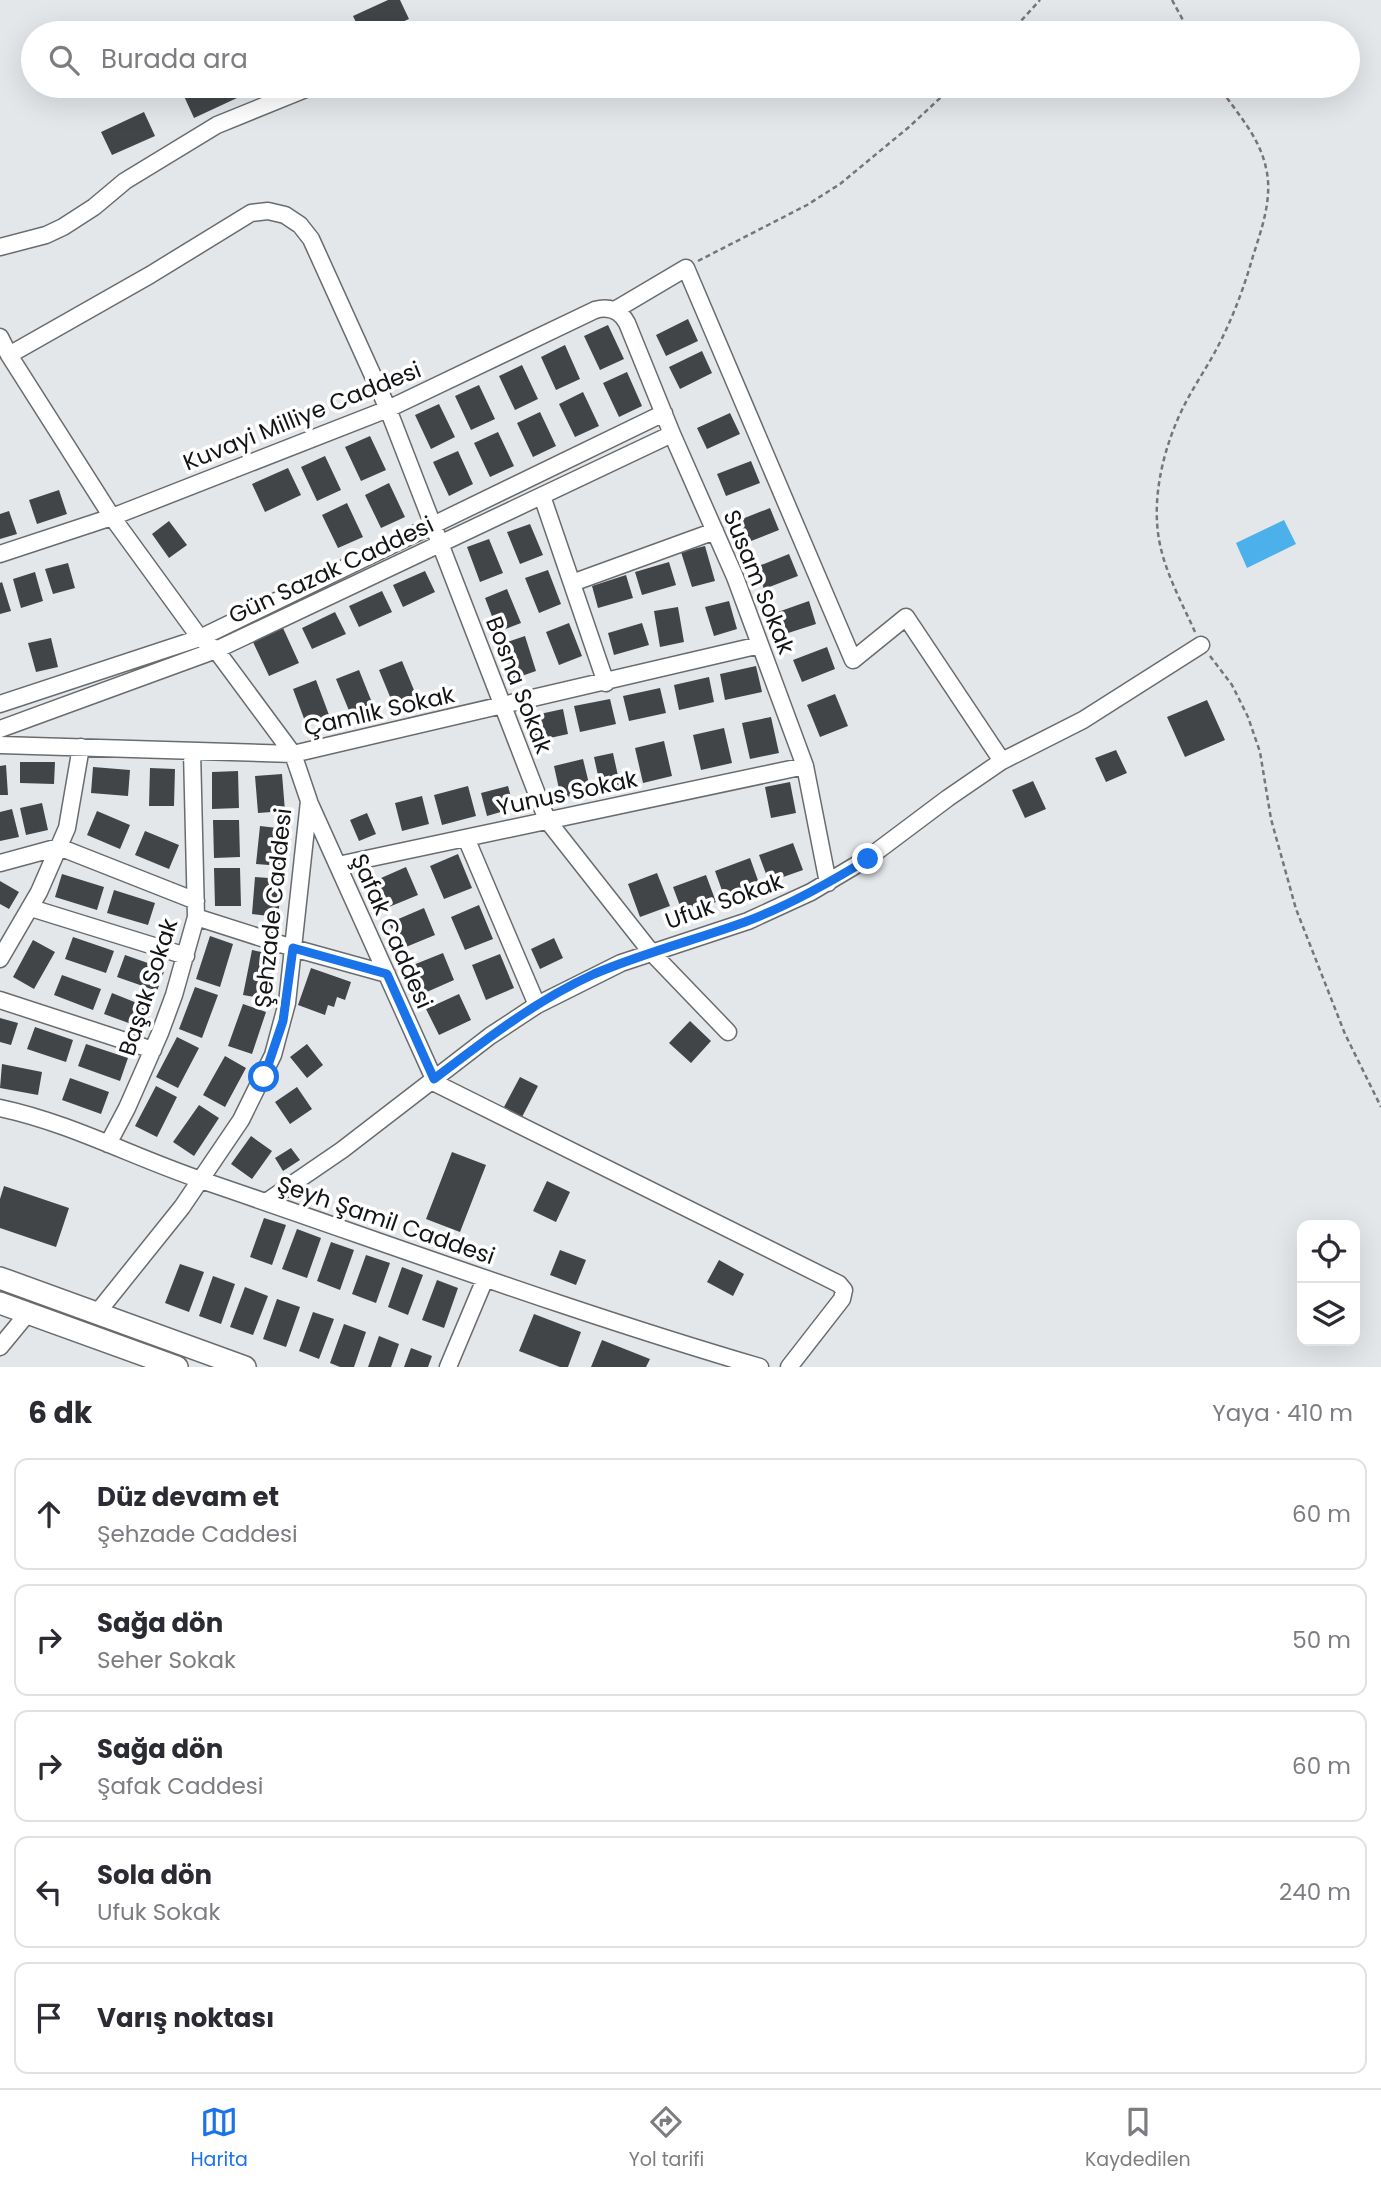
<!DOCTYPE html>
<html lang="tr">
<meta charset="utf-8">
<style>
body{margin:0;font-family:Poppins,sans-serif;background:#f2f2f3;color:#2b2b33}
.controls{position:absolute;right:21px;bottom:21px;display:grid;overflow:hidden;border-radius:14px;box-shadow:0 7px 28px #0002}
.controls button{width:63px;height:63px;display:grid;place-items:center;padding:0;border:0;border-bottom:2px solid #e1e1e2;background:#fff;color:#2b2b33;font:35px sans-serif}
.stop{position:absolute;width:21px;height:21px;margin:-16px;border:5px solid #1a73e8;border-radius:50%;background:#fff}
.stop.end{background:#1a73e8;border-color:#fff;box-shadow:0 2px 7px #0008}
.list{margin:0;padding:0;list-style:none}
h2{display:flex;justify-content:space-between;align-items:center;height:91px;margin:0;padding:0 28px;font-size:30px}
h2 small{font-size:23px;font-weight:400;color:#7c7c81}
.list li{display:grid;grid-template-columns:46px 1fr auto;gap:21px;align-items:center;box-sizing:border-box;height:112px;margin:0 14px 14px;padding:0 14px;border:2px solid #e1e1e2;border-radius:14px}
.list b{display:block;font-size:26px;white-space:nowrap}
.list p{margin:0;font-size:23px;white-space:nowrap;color:#7c7c81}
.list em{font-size:23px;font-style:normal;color:#7c7c81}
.icon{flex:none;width:38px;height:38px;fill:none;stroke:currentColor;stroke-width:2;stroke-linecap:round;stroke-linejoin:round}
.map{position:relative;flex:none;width:1381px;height:1367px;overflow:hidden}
.search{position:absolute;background:#fff;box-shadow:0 7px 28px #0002;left:21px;right:21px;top:21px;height:77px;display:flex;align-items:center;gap:18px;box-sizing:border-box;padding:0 24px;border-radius:38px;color:#7c7c81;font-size:26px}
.sheet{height:721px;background:#fff}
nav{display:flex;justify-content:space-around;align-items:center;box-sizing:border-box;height:98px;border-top:2px solid #e1e1e2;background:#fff;font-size:19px;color:#7c7c81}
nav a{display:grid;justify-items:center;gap:4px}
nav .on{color:#1a73e8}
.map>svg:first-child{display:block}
</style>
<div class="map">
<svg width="1381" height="1367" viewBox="0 0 1381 1367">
<rect width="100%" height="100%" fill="#e4e7ea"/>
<path fill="#4cb0eb" d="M1284,520l12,24 -49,24 -11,-25z"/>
<path fill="#424547" d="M388,0h12l9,19 -32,14h-16l-8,-17z
M202,86h29l6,12 -43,20 -11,-24z
M144,112l11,24 -43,19 -11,-23z
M688,319l10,22 -32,15 -10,-21z
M608,325l16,34 -24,11 -16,-34z
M565,345l15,34 -24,11 -15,-33z
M702,351l10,22 -32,16 -11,-22z
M522,365l16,34 -23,11 -16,-34z
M627,372l15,34 -23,11 -16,-34z
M479,385l16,34 -24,11 -16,-34z
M583,392l16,34 -24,11 -16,-33z
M439,404l16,33 -24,12 -16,-34z
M540,412l16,34 -23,11 -16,-34z
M730,413l10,21 -33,15 -10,-21z
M498,432l16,34 -24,11 -16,-34z
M370,436l16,34 -25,11 -16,-34z
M458,451l15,33 -24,12 -16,-34z
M325,456l16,34 -24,11 -16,-34z
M751,461l9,22 -34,13 -9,-22z
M288,468l13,27 -36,17 -13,-28z
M389,483l16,34 -24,11 -16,-33z
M59,490l8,24 -30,10 -8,-24z
M347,503l16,34 -25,11 -16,-33z
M770,508l9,22 -33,13 -9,-22z
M9,511l8,23 -17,5v-25z
M169,521l18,24 -18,13 -17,-24z
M530,524l13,31 -23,9 -13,-32z
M489,539l14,34 -23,9 -13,-35z
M705,546l10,35 -23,6 -11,-35z
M789,554l9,22 -34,13 -8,-22z
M669,562l7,23 -34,10 -7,-23z
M68,563l7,25 -22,6 -8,-25z
M548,570l13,34 -22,9 -14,-35z
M425,571l10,21 -32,15 -10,-22z
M35,572l8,29 -22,7 -8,-29z
M626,575l7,23 -35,10 -6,-22z
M2,582l9,29 -11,3v-31z
M507,589l14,34 -23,9 -13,-34z
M382,591l10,21 -33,15 -10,-21z
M729,601l8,28 -23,7 -9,-29z
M809,601l7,23 -34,11 -7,-22z
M678,607l6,35 -24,5 -6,-36z
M335,612l11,22 -34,15 -10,-21z
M569,623l13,33 -23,9 -13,-33z
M642,623l7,22 -35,10 -6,-22z
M283,628l16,35 -30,13 -16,-34z
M525,636l11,35 -23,8 -12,-35z
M51,638l7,29 -22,5 -8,-29z
M827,647l8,22 -33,13 -9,-22z
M402,661l14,34 -23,9 -14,-34z
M756,666l6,26 -37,8 -5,-26z
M359,670l14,35 -23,8 -14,-34z
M709,677l5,25 -35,8 -5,-25z
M316,680l13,35 -23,9 -13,-35z
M660,688l6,25 -37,8 -6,-25z
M835,694l13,32 -28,11 -13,-32z
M610,699l6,25 -36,8 -6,-26z
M1207,700l18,40 -40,17 -18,-40z
M563,709l5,25 -36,8 -6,-25z
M771,717l8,36 -29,6 -8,-36z
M724,728l8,35 -31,7 -8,-35z
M664,741l8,35 -29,7 -8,-35z
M1116,750l11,23 -21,9 -11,-24z
M613,753l7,32 -19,4 -7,-32z
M583,759l8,33 -30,6 -7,-32z
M20,762h35l-1,22 -34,-1z
M6,765l2,30h-8v-29z
M93,767l37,3 -2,26 -37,-3z
M150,768l25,1 -1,37h-25z
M238,771l1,37 -27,1v-37z
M282,774l3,37 -27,2 -3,-37z
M1033,781l13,28 -21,9 -13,-28z
M790,782l6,31 -25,5 -6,-31z
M468,786l8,30 -34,9 -8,-30z
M508,786l6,22 -27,8 -6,-23z
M422,796l7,28 -27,7 -7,-28z
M42,803l6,27 -22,5 -6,-27z
M12,809l7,28 -19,4v-29z
M97,811l33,14 -10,24 -33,-14z
M367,813l9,21 -17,7 -9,-21z
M213,820h26l1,37 -26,1z
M260,826l26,3 -4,37 -26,-2z
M145,831l34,14 -10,24 -34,-14z
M793,843l10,27 -34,12 -10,-27z
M458,854l14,34 -28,11 -14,-33z
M750,858l10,28 -35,13 -10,-28z
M406,867l12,28 -34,14 -12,-27z
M214,868h26l1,38h-26z
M657,873l13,33 -30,11 -12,-33z
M62,874l42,13 -7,23 -42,-13z
M706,875l10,27 -33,12 -10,-27z
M255,877l27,2 -4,38 -26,-3z
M0,881l19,11 -10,17 -9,-5z
M114,890l41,13 -7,22 -41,-12z
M479,905l14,34 -28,11 -14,-33z
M424,908l11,27 -34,14 -12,-26z
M210,936l23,8 -13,43 -24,-8z
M73,937l41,14 -8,22 -41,-14z
M554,938l9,20 -23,11 -9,-20z
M33,940l22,12 -21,37 -21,-12z
M252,950l24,5 -9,44 -24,-4z
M443,953l11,27 -34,15 -12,-28z
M500,954l14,34 -28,12 -14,-35z
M125,955l40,14 -8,22 -40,-14z
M311,968l40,14 -6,18 -8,-3 -3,10 -6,-2 -3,10 -27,-10z
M62,975l39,14 -8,21 -39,-15z
M195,987l23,8 -16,43 -23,-9z
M112,993l40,16 -7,20 -41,-15z
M459,994l12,26 -32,15 -13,-26z
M243,1004l23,8 -14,42 -24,-8z
M0,1018l18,5 -7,22 -11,-3z
M690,1021l21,20 -20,22 -22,-20z
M35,1027l38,13 -7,22 -39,-13z
M177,1037l22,11 -21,40 -22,-11z
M86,1044l42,14 -8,23 -42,-15z
M307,1044l16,21 -16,13 -17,-21z
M225,1056l21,12 -21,39 -22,-12z
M2,1064l40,8 -4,23 -38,-7z
M520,1077l18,9 -16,31 -18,-10z
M70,1078l39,14 -8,22 -39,-14z
M156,1086l21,11 -20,40 -22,-11z
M297,1087l15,22 -22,15 -15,-22z
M199,1105l20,13 -25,38 -21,-14z
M251,1136l21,15 -20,28 -21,-15z
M291,1148l9,12 -17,11 -8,-13z
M452,1152l34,13 -26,67 -34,-13z
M547,1181l23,11 -14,30 -23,-11z
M4,1186l65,22 -13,39 -56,-19v-29z
M264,1218l22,7 -14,40 -22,-8z
M297,1229l24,9 -14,40 -25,-9z
M331,1242l23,8 -14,40 -23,-9z
M560,1250l26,10 -10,25 -26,-10z
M366,1255l24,8 -14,40 -24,-9z
M719,1260l25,14 -11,22 -26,-14z
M180,1264l24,8 -15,40 -24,-9z
M402,1267l21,8 -15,40 -20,-8z
M213,1276l22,8 -14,40 -22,-8z
M437,1280l21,8 -14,40 -22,-8z
M245,1287l23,9 -15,39 -23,-8z
M277,1299l23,8 -14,40 -23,-8z
M313,1312l21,7 -15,40 -20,-8z
M534,1314l47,18 -13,35h-8l-41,-16z
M344,1324l22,8 -12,35h-14l-10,-4z
M379,1336l20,8 -8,23h-23z
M602,1340l48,19 -4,8h-55z
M411,1348l21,8 -4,11h-24z"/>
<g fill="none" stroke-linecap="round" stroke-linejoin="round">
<defs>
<path id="street" d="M0,247l46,-12 17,-8 31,-20 31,-26 92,-56 96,-39
M615,310l71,-42 167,392 53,-43 96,144
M0,337l9,18 103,162 88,121 16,12 77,104 16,47 -22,202 -14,52 -32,65 -59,87 -85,106
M9,355l141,-80 101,-62 17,-2 17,4 15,10 11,14 77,170 159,411 104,132 77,80
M542,496l64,187
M0,554l112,-37 276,-108 207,-99c14,-4 25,0 32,13l45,111 63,143 70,189 23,117
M572,583l143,-52
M0,704l200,-66 464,-225
M0,729l216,-79 456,-216
M0,745l293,9 467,-109
M310,804l124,275
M466,838l71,167
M0,863l59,-16 137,54
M338,865l467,-99
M31,908l155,48
M196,917l97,31 94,26
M0,959l39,-67 28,-64 14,-81
M0,1000l153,50
M431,1081l408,203 5,6 -2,9 -53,68
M0,1108c71,15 135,50 204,73 185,63 368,131 556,186
M108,1144l19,-36 33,-75 14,-38 22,-78 -4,-166
M266,1202l76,-52 148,-114 47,-31 84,-42 127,-42 63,-29 57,-34 80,-60 54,-37 81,-41 118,-75
M0,1347l28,-34
M448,1367l37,-88"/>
<path id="secondary" d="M0,1278l245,89
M0,1303l177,64"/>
</defs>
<use href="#street" stroke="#696c6e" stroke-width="19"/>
<use href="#secondary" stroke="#696c6e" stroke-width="24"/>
<path stroke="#747678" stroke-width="2.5" stroke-dasharray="5 3.5" stroke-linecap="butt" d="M1172,0l18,33
M1010,33l30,-33
M698,261l109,-56 33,-21 69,-57 44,-41
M1195,632c-12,-27 -27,-54 -34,-83 -12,-48 3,-106 26,-149 9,-17 20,-33 29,-50 16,-30 28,-62 37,-94 9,-28 20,-59 13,-88 -7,-33 -30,-55 -47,-82
M1210,656l22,29 16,32 12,35 11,67 25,90 49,125 36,73"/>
<use href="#street" stroke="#fff" stroke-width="16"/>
<use href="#secondary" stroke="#fff" stroke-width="21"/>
</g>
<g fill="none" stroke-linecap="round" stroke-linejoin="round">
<path stroke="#1a73e8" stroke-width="9" d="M264,1077l19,-56 10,-73 94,26 47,105c51,-39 101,-78 160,-105 49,-21 101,-34 151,-52 43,-16 84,-39 123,-63"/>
</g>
<g text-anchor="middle" stroke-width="7" stroke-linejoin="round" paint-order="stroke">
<g font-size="23" fill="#131415" stroke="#fff">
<text transform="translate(302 416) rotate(-22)" y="8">Kuvayi Milliye Caddesi</text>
<text transform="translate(331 570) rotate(-25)" y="8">Gün Sazak Caddesi</text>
<text transform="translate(759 582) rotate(68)" y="8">Susam Sokak</text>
<text transform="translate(519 685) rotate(69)" y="8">Bosna Sokak</text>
<text transform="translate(379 711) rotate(-13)" y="8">Çamlık Sokak</text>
<text transform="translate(567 793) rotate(-12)" y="8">Yunus Sokak</text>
<text transform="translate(724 901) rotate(-20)" y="8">Ufuk Sokak</text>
<text transform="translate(273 908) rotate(-84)" y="8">Şehzade Caddesi</text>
<text transform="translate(392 931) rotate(66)" y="8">Şafak Caddesi</text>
<text transform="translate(148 987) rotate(-72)" y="8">Başak Sokak</text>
<text transform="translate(386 1220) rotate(19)" y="8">Şeyh Şamil Caddesi</text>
</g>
</g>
</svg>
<div class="controls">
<button><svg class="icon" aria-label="locate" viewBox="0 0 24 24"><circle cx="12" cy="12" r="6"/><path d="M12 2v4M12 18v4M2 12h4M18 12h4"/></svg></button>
<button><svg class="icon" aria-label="layers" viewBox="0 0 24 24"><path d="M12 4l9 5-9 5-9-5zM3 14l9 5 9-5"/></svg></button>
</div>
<div class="stop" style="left:264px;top:1077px"></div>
<div class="stop end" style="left:868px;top:859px"></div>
<div class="search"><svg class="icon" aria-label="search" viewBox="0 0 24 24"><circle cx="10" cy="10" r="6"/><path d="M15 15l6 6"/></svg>Burada ara</div>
</div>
<section class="sheet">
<h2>6 dk<small>Yaya · 410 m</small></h2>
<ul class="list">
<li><svg class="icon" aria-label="ahead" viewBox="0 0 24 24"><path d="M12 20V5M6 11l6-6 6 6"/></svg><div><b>Düz devam et</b><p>Şehzade Caddesi</p></div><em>60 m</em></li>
<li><svg class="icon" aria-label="right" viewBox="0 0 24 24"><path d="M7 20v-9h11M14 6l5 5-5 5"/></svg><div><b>Sağa dön</b><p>Seher Sokak</p></div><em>50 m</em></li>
<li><svg class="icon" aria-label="right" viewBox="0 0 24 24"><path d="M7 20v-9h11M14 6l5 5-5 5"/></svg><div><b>Sağa dön</b><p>Şafak Caddesi</p></div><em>60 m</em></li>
<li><svg class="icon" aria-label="left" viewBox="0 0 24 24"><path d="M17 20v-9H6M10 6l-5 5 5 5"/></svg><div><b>Sola dön</b><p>Ufuk Sokak</p></div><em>240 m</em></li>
<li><svg class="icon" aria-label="arrive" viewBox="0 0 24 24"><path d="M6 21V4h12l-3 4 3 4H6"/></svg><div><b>Varış noktası</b></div></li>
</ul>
</section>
<nav>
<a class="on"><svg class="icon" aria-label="map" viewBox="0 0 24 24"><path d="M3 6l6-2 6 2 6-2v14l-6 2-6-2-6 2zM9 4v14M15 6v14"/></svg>Harita</a>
<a><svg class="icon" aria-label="directions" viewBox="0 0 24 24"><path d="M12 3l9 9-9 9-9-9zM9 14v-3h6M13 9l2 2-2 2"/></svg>Yol tarifi</a>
<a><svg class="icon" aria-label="saved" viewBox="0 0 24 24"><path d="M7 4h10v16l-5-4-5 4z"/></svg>Kaydedilen</a>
</nav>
